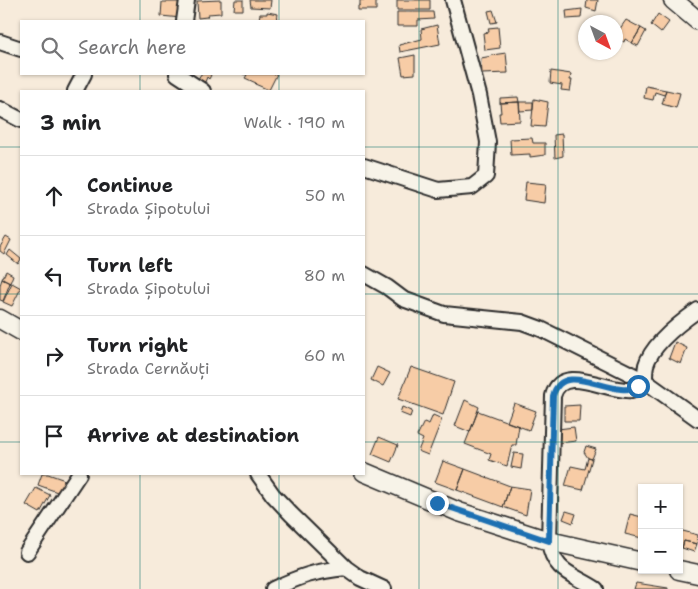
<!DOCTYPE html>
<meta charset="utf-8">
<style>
body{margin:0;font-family:"Shantell Sans",sans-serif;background:#f6f6f6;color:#202124}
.controls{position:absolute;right:15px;bottom:15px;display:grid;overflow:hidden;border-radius:0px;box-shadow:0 1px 4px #0004}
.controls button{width:45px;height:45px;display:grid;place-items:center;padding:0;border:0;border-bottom:1px solid #e0e0e0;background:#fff;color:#202124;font:25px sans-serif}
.compass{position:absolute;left:578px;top:15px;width:45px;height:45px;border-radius:50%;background:#fff;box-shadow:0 1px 4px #0004;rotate:139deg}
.stop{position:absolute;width:15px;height:15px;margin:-11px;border:4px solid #1f6fb2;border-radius:50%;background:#fff}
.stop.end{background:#1f6fb2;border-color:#fff;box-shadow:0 1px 5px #0008}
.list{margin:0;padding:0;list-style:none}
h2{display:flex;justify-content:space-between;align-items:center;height:65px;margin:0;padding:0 20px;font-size:21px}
h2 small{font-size:16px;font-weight:400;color:#757577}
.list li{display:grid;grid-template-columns:32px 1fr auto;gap:15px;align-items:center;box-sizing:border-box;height:80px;padding:0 20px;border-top:1px solid #e0e0e0}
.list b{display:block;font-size:19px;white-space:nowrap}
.list p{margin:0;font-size:16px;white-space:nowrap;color:#757577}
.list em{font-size:16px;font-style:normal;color:#757577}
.icon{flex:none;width:28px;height:28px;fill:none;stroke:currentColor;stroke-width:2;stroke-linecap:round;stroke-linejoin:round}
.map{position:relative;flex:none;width:698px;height:589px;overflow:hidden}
.search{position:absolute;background:#fff;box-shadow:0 1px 4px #0004;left:20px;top:20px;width:345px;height:55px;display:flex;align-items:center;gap:12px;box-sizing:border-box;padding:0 18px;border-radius:0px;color:#757577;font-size:19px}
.panel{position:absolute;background:#fff;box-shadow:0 1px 4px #0004;left:20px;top:90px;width:345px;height:385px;border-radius:0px}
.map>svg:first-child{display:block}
</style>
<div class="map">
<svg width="698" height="589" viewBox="0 0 698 589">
<rect width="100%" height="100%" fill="#f7ebdb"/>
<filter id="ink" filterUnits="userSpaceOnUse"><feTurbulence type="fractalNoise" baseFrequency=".02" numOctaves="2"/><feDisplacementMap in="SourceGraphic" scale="10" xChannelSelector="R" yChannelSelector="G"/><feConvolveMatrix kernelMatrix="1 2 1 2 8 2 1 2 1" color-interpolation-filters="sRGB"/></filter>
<g filter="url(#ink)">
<path fill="#f7cca6" stroke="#2b2b2b" d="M221,0v13l-13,1 -1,3 -9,1 -1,-17z
M235,0h8v10h-9z
M250,0h21l-1,8 -19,-1z
M360,0h16v10h-18v-4l2,-1z
M397,0h33v10h-33z
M587,0h11l-2,11 -10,-3z
M162,2h20l-1,16 -20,-2z
M582,9l-1,9 -14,1 -1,-8z
M493,10l4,12 -6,1 -3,-12z
M267,12l11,2 -1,7 -18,-2 1,-5h7z
M397,12h36l1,7 -16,1v6h-21z
M658,14l11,8 -8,11 -10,-8z
M626,20l15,8 -9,15 -7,-4 -1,3 -8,-4v-10l3,2z
M437,25l3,19 -40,8 -1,-7 23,-6 -1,-10z
M498,27l2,21 -15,2 -2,-17 6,-1 -1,-4z
M641,28l5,3 -8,15 -6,-3z
M506,53l2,20 -26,1 -1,-16 11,-2v-1z
M415,55v19l-12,1 -3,-17z
M551,71l20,3 -1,6h2l-2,11 -9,-1 1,-5 -12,-2z
M201,74h8l2,1 -2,4 -2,-2 -2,5 -7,-3z
M243,74h34l-8,16 -14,-6 1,-1 -11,-5 2,-3z
M646,86l20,4 -2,5 -9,-3 -2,8 -9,-2z
M666,90l14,3 -4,15 -14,-4z
M518,97l1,5 -19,1v-5z
M534,99l14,3 -3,25 -14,-1z
M519,102l1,19 -20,1 -1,-9h2l-1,-10z
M519,102h14v8l-13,1z
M562,134l1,22 -8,2 -1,-23z
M532,138l1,5h12v12l-15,2v-3l-19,1 -1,-16z
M526,182l20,2 -2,19 -20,-3z
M6,237l5,3 -7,14 -4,-3v-4z
M10,250l11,9 -3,5 -11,-9z
M6,271l7,4 -3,8 -8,-4z
M2,279l8,4 -7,18 -3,-1v-15z
M12,283l9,5 -9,18 -9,-4z
M675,342l12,6 -6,16 -12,-6z
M377,367l13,6 -7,13 -12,-6z
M411,367l43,15 -11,33 -45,-16z
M465,400l14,7 -9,25 -15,-6z
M514,403l22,8 -7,19 -22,-8z
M580,405l-1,16h-15v-15z
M402,407l10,4 -2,6 -10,-4z
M478,411l41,15 -3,19h-4l-5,21 -18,-6 2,-6 -26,-10z
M433,415l9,4 -14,36 -10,-4 5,-12 -6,-3 7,-14 5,2z
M574,427l2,14 -17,2 -1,-14z
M379,437l19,8 -7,17 -19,-8z
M586,446l10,3 -4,10 -4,-1 -4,-6z
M514,453l9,1 -2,15 -10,-2z
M588,458l4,1 -9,31 -18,-4 6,-20 14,3z
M443,461l22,8 -8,21 -22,-8z
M465,469l45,17 -7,21 -46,-17z
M42,474h6l17,6 -5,13 -22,-8z
M510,486l20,3 -4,26 -23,-8z
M36,488l14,7 -10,18 -14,-8z
M566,511l10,3 -3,9 -10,-4z
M630,514l12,3v21l-17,-4z
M679,530l19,5 -1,9 -13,-3 -2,7 -3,-1z
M684,541l13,3 -3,8 -12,-4z
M636,583l32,5v1h-34z"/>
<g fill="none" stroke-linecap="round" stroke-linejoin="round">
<defs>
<path id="minor" d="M184,21l3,-21
M0,42l21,7
M177,74l26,17
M75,91l9,-17
M0,109l21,11
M364,166l74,24 34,-3 14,-11 2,-34 -9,-47 -26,-95
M364,274l23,13 16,12 41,15 78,8 19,7 104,52 53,38
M645,381c0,-5 0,-11 1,-16 6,-21 35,-43 52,-55
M258,474l15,21 18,19 55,54 14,10 24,11
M27,552l52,-78
M273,589c28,-13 42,-18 73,-21
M596,589c-23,-15 -43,-17 -47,-48l4,-145c9,-34 55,-3 78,-6 6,-1 10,-5 14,-9"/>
<path id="tertiary" d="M673,0l25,21
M0,319l21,12
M364,472l95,40 90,29 93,21
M679,570l19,4"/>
</defs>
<use href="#minor" stroke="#2b2b2b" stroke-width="18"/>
<use href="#tertiary" stroke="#2b2b2b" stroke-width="21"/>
<use href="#minor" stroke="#f7f3e8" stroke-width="14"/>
<use href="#tertiary" stroke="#f7f3e8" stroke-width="18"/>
</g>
</g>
<g fill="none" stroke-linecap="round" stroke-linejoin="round" filter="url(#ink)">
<path stroke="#1f6fb2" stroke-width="6" d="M437,503l112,38 4,-145c10,-39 63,5 85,-10"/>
</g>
<path fill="none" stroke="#0f766e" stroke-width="1" stroke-opacity="0.55" d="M140,0v21M279,0v21M419,0v589M558,0v589M140,74v17M279,74v17M0,147h21M364,147h334M0,294h21M364,294h334M0,442h21M364,442h334M140,474v115M279,474v115"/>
</svg>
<div class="controls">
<button>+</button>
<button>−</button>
</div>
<svg class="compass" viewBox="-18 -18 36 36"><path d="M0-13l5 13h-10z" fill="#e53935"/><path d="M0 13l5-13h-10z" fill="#757577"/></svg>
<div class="stop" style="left:638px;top:386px"></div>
<div class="stop end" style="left:437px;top:503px"></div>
<div class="search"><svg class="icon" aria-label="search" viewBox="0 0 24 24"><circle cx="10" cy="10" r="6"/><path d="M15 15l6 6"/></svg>Search here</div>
<section class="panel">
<h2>3 min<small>Walk · 190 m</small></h2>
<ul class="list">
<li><svg class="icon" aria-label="ahead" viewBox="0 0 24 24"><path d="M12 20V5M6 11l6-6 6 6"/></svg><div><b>Continue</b><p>Strada Șipotului</p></div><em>50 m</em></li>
<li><svg class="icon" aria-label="left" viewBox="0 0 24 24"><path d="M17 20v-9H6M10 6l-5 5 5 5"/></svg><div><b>Turn left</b><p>Strada Șipotului</p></div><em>80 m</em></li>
<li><svg class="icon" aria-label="right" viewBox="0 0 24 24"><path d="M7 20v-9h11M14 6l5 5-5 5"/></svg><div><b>Turn right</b><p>Strada Cernăuți</p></div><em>60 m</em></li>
<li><svg class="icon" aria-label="arrive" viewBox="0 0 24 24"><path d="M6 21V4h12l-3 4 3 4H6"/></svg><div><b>Arrive at destination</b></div></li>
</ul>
</section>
</div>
